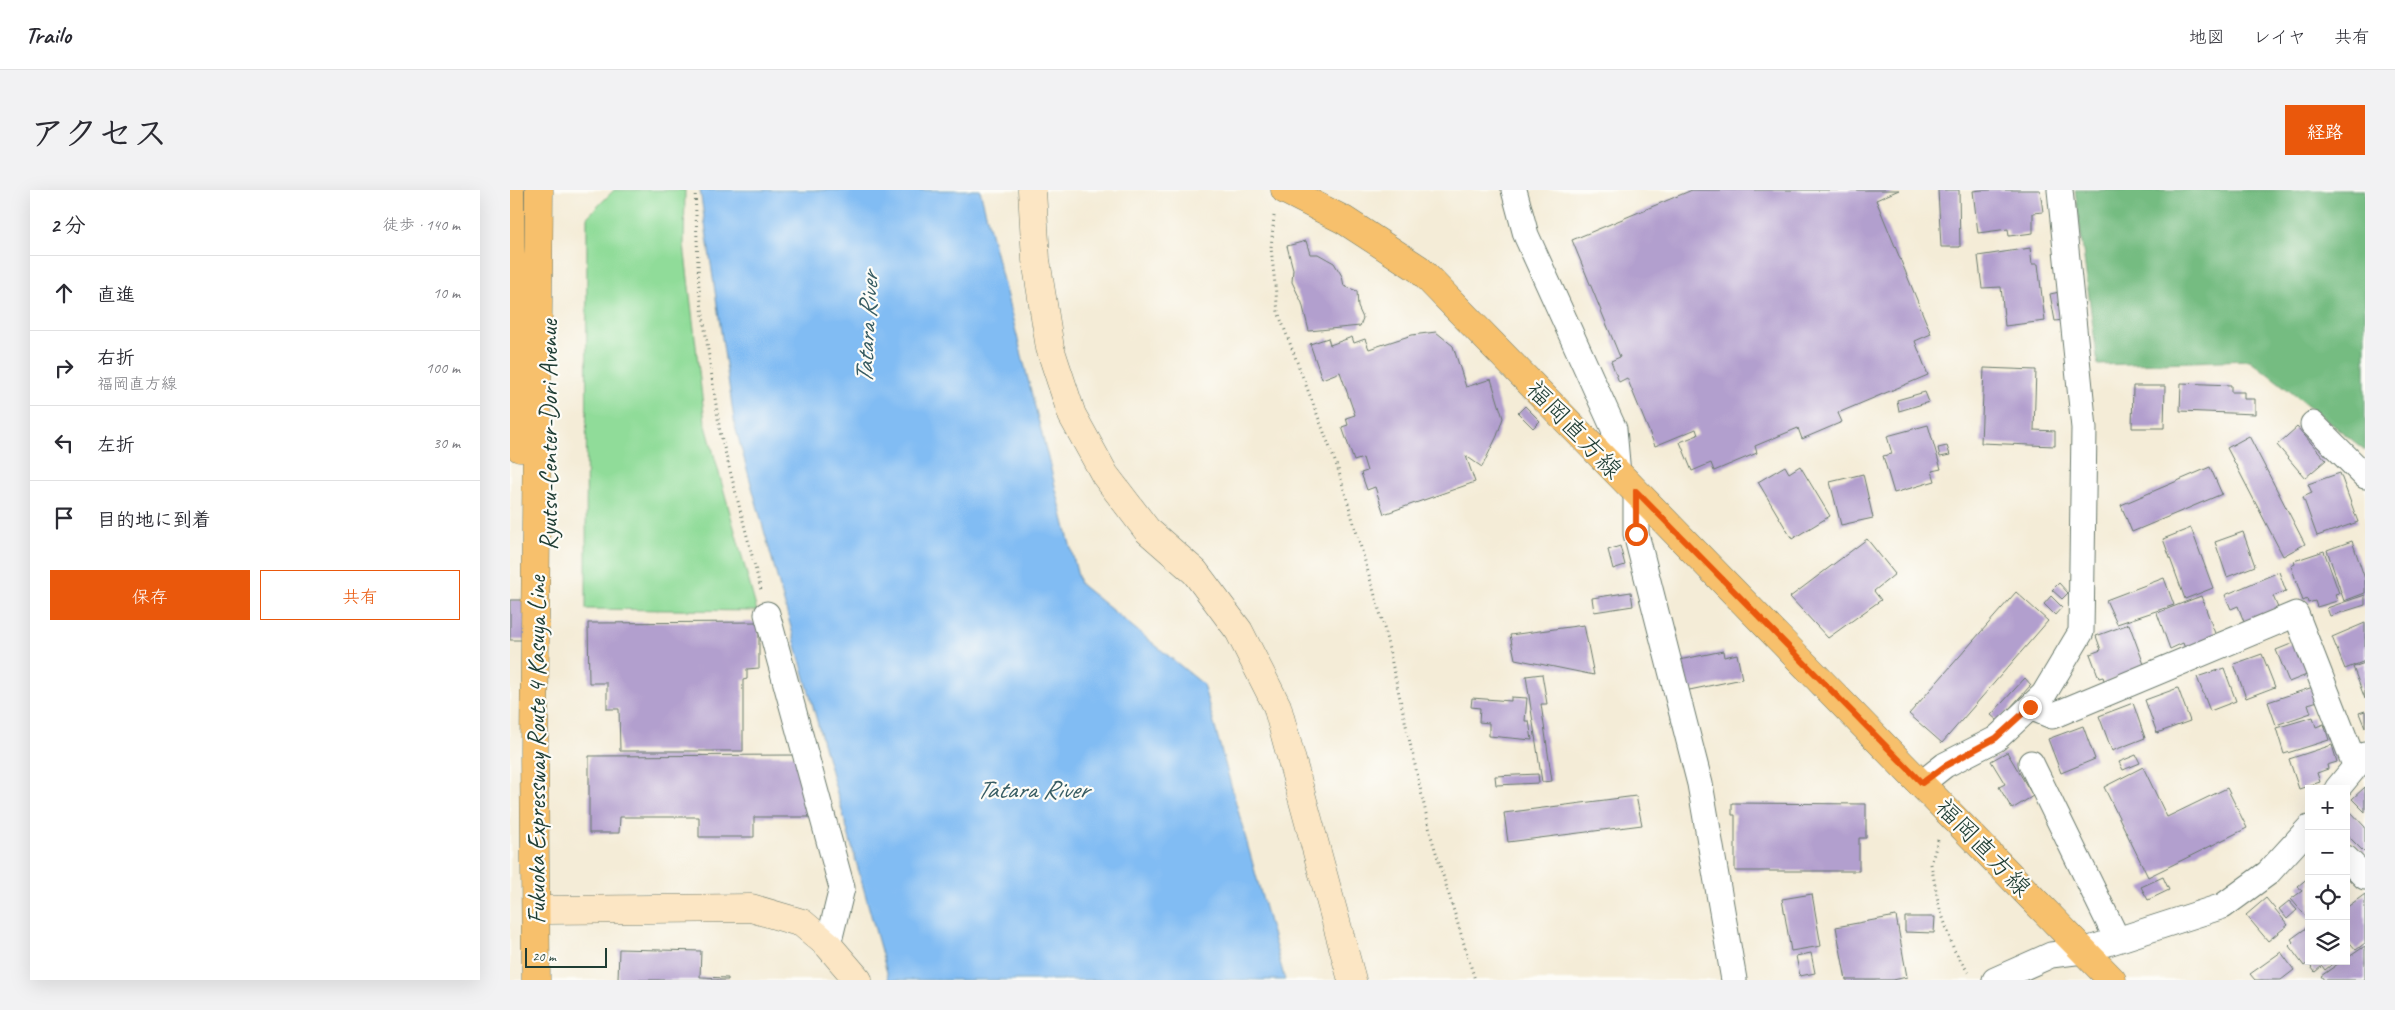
<!DOCTYPE html>
<html lang="ja">
<meta charset="utf-8">
<style>
body{margin:0;font-family:Caveat,"Klee One",sans-serif;background:#f2f2f3;color:#2b2b33}
.controls{position:absolute;right:15px;bottom:15px;display:grid;overflow:hidden;border-radius:0px;box-shadow:0 5px 20px #0002}
.controls button{width:45px;height:45px;display:grid;place-items:center;padding:0;border:0;border-bottom:1px solid #e1e1e2;background:#fff;color:#2b2b33;font:25px sans-serif}
.scale{position:absolute;left:15px;bottom:12px;width:82px;box-sizing:border-box;padding-left:5px;border:2px solid #1f3d34;border-top:0;font-size:14px;line-height:18px;white-space:nowrap;color:#1f3d34;-webkit-text-stroke:4px #fdfcf7;paint-order:stroke}
.stop{position:absolute;width:15px;height:15px;margin:-11px;border:4px solid #ea580c;border-radius:50%;background:#fff}
.stop.end{background:#ea580c;border-color:#fff;box-shadow:0 1px 5px #0008}
.list{margin:0;padding:0;list-style:none}
h2{display:flex;justify-content:space-between;align-items:center;height:65px;margin:0;padding:0 20px;font-size:21px}
h2 small{font-size:16px;font-weight:400;color:#7c7c81}
.list li{display:grid;grid-template-columns:32px 1fr auto;gap:15px;align-items:center;box-sizing:border-box;height:75px;padding:0 20px;border-top:1px solid #e1e1e2}
.list b{display:block;font-size:19px;white-space:nowrap}
.list p{margin:0;font-size:16px;white-space:nowrap;color:#7c7c81}
.list em{font-size:16px;font-style:normal;color:#7c7c81}
.actions{display:flex;gap:10px;padding:15px 20px}
.actions a{flex:1;padding:11px 0;border:1px solid #ea580c;border-radius:0px;text-align:center;font-size:18px;color:#ea580c}
.actions .main{background:#ea580c;color:#fff}
.icon{flex:none;width:28px;height:28px;fill:none;stroke:currentColor;stroke-width:2;stroke-linecap:round;stroke-linejoin:round}
.map{position:relative;flex:none;width:1855px;height:790px;overflow:hidden;border-radius:0px}
header{display:flex;align-items:center;gap:30px;box-sizing:border-box;height:70px;padding:0 25px;background:#fff;border-bottom:1px solid #e1e1e2}
header strong{font-size:24px}
nav{display:flex;gap:28px;margin-inline-start:auto;font-size:18px}
.intro{display:flex;align-items:center;justify-content:space-between;box-sizing:border-box;height:120px;padding:0 30px}
h1{margin:0;font-size:35px}
.button{padding:12px 22px;border-radius:0px;background:#ea580c;color:#fff;font-size:18px;font-weight:700}
main{display:flex;gap:30px;padding:0 30px}
aside{flex:1;background:#fff;border-radius:0px;box-shadow:0 5px 20px #0002}
.map>svg:first-child{display:block}
</style>
<header>
<strong>Trailo</strong>
<nav><a>地図</a><a>レイヤ</a><a>共有</a></nav>
</header>
<div class="intro"><h1>アクセス</h1><a class="button">経路</a></div>
<main>
<aside>
<h2>2 分<small>徒歩 · 140 m</small></h2>
<ul class="list">
<li><svg class="icon" aria-label="ahead" viewBox="0 0 24 24"><path d="M12 20V5M6 11l6-6 6 6"/></svg><div><b>直進</b></div><em>10 m</em></li>
<li><svg class="icon" aria-label="right" viewBox="0 0 24 24"><path d="M7 20v-9h11M14 6l5 5-5 5"/></svg><div><b>右折</b><p>福岡直方線</p></div><em>100 m</em></li>
<li><svg class="icon" aria-label="left" viewBox="0 0 24 24"><path d="M17 20v-9H6M10 6l-5 5 5 5"/></svg><div><b>左折</b></div><em>30 m</em></li>
<li><svg class="icon" aria-label="arrive" viewBox="0 0 24 24"><path d="M6 21V4h12l-3 4 3 4H6"/></svg><div><b>目的地に到着</b></div></li>
</ul>
<div class="actions"><a class="main">保存</a><a>共有</a></div>
</aside>
<div class="map">
<svg width="1855" height="790" viewBox="0 0 1855 790">
<rect width="100%" height="100%" fill="#fdfcf7"/>
<filter id="ink" filterUnits="userSpaceOnUse"><feTurbulence type="fractalNoise" baseFrequency=".02" numOctaves="2"/><feDisplacementMap in="SourceGraphic" scale="10" xChannelSelector="R" yChannelSelector="G"/><feConvolveMatrix kernelMatrix="1 2 1 2 8 2 1 2 1" color-interpolation-filters="sRGB"/></filter>
<filter id="wash" filterUnits="userSpaceOnUse"><feTurbulence type="fractalNoise" baseFrequency=".0096" numOctaves="4" result="noise"/><feDisplacementMap in="SourceGraphic" scale="20" xChannelSelector="R" yChannelSelector="G"/><feGaussianBlur stdDeviation="1.12" result="paint"/><feColorMatrix in="noise" values="0 0 0 0 0 0 0 0 0 0 0 0 0 0 0 0 0 1.4 0 .05"/><feComposite in="paint" operator="in"/></filter>
<g filter="url(#wash)">
<rect width="100%" height="100%" fill="#f4ecd7"/>
<path fill="#90dc99" stroke="#588c66" d="M104,0h71l-1,55 21,177 52,189 -171,-2 1,-392z"/>
<path fill="#74bc81" stroke="#4a7c5a" d="M1565,0h290v260l-115,-90 -152,5z"/>
<path fill="#81bcf3" stroke="#507c94" d="M190,0h280l100,394 123,100 82,296h-396l-154,-554z"/>
<g id="blocks">
<path fill="#b29fce" d="M1182,0h207l-23,10 55,134 -16,7 13,34 -90,38 4,9 -40,17 -4,-11 -43,18 2,7 -43,18 -3,-8 -19,8 -12,-29 18,-7 -2,-6 -41,17 -28,-68 -8,4 -8,-21 9,-4 -48,-117z
M1428,0h21l1,57h-19z
M1472,0h58l3,22 -10,1v20l-24,3 -1,-7 -30,4 -5,-42z
M796,51l4,13h8l16,9 8,13 2,10 13,5 1,16 5,11 -3,8 -51,5 -7,-28 -10,-21 1,-13 -6,-23z
M1520,58l2,16h6l7,57 -40,5 -4,-39 -19,1 -4,-32z
M1554,101l6,28 -15,2 -5,-27z
M926,142l17,14 13,41 25,-8 12,39 -6,18 -15,31 -16,-11 9,26 -91,32 -9,-27 -8,3 -6,-17 6,-2 -4,-13 -9,3 -12,-34 6,-2 -2,-7 9,-3 -15,-43 -18,7 -12,-35 18,-6 2,7 22,-8 2,6 11,-4 4,10 43,-14z
M1474,178l52,2 -2,60 21,1v15l-74,-3z
M1671,193l50,2v7h13v7h11v15l-75,-3z
M1623,196h32l-1,42h-32z
M1415,202l4,10 -30,9 -2,-11z
M1015,216l15,15 -7,7 -15,-15z
M1418,235l13,44 -9,2 3,10 -41,12 -11,-37 9,-2 -5,-18z
M1787,237l29,33 -21,18 -28,-33z
M1739,246l56,108 -22,12 -56,-108z
M1437,256l3,9 -10,2 -2,-9z
M1275,276l4,7 11,-7 30,50 -38,23 -34,-57z
M1700,277l12,27 -90,38 -11,-27z
M1830,283l18,49 -41,14 -14,-39 9,-4 -4,-9z
M1353,284l10,44 -32,7 -11,-43z
M1681,338l22,60 -28,11 -22,-60z
M1733,342l12,34 -28,11 -12,-35z
M1357,349l28,35 -21,17 7,9 -53,38 -38,-41z
M1842,351l13,38v14l-21,8 -17,-51z
M1110,356l5,19 -12,4 -5,-19z
M1814,361l15,42 -4,1 2,7 -20,6 -2,-6 -7,2 -1,-4 -4,2 -12,-35 4,-2 -1,-3z
M1769,382l7,19 -13,5 5,12 -34,14 -6,-16 -7,3 -6,-14z
M1654,388l10,27 -57,19 -11,-24z
M1549,393l9,10 -6,6 -10,-9z
M1121,402l2,14 -39,6 -2,-14z
M1506,402l32,29 -106,122 -33,-29z
M1855,405v10l-35,11 -3,-8z
M1541,406l11,11 -7,8 -11,-11z
M1691,406l15,40 -30,15 -3,-8 -13,6 -13,-36z
M0,410h16v40h-16z
M249,432v46l-12,1v10l-4,1v71h-123l-1,-42h-12v-26h-18l-1,-60z
M1855,433v38l-20,8 -13,-32z
M1619,434l16,43 -40,16 -2,-6 -4,1 -9,-24 11,-4 -5,-14z
M1074,435l10,50 -79,-16 -5,-24z
M1786,452l13,32 -20,8 -13,-32z
M1213,461l1,6 13,-3 5,25 -62,13 -6,-31z
M1752,464l13,33 -29,11 -12,-34z
M1855,473v36l-12,-32z
M1714,478l12,33 -26,10 -13,-34z
M1032,484l5,30h-6l11,77 -10,1 -16,-106z
M1515,488l6,7 -33,36 -7,-6z
M1803,497l5,14 -10,3 3,9 -35,12 -8,-23z
M1668,498l12,33 -33,12 -12,-33z
M1001,507l16,1 -2,23h4l3,19 -43,-4v-13l-10,-1 1,-14 -9,-1 1,-9 39,3z
M1623,513l12,35 -33,13 -13,-35z
M1855,521v17l-6,-15z
M1803,527l3,10 8,-3 5,16 -45,14 -8,-26z
M1573,536l12,33 -34,14 -13,-34z
M1822,555l5,17 -10,3 1,4 -11,4 3,9 -21,7 -10,-30z
M1497,562l26,44 -21,13 -13,-22 6,-3 -14,-23z
M287,565l15,62h-58v20h-55v-20h-79l-1,16h-30v-77z
M1626,565l4,8 -17,7 -4,-8z
M1633,577l24,50 60,-29 20,40 -99,49 -44,-90z
M1028,584l1,9 -43,2 -1,-9z
M1855,597v25l-13,-13z
M1126,606l6,29 -134,17 -4,-29z
M1222,613l134,1v34h-7v33h-124v-56h-3z
M1840,621l15,16v26l-19,-19v-20z
M1653,687l6,13 -21,10 -7,-13z
M1799,687v43l-18,-21 11,-8 -4,-5z
M1302,704l9,52 -30,5 -9,-52z
M1855,704v49l-9,7 -10,-12v-30z
M1756,708l22,27 -20,16 -22,-26z
M1779,711l8,9 -10,9 -8,-10z
M1386,726l11,61 -14,3h-47l-10,-53z
M1395,727h30l-1,16 -29,-1z
M1799,736v35h27l-11,9 -3,-4 -7,6 -7,-9 -4,3 -15,-20 4,-4 -2,-3z
M1855,756v34h-41l-3,-4 21,-15h4v-2z
M109,759l82,2 -1,26 28,1v2h-110z
M1771,762l13,18 -13,10h-26l-5,-6z
M1301,763l4,20 -15,3 -4,-20z"/>
</g>
</g>
<g filter="url(#ink)">
<use href="#blocks" fill-opacity="0" stroke="#6a7a6d" stroke-width="1"/>
<g fill="none" stroke-linecap="round" stroke-linejoin="round">
<defs>
<path id="street" d="M1004,0l12,45 88,194 4,45
M1803,234l52,52
M1126,301v43l64,250 34,196
M257,424l75,274 -14,57
M1520,517l22,9 244,-102 59,151
M1521,573l86,176
M1412,593l23,-18 51,-26 48,-45 37,-62 3,-204 -24,-238
M1827,599l28,-34
M1836,668l19,19
M1485,790l56,-25 32,-4 140,-45 45,-33 41,-45"/>
<path id="secondary" d="M522,0l4,70 14,88 22,67 33,60 42,55 48,42 44,59 38,75 75,274
M39,720l202,-2 51,15 26,22 30,35"/>
<path id="primary" d="M775,0l59,30 75,49 693,711"/>
<path id="highway" d="M0,0v57l10,201
M26,790l-2,-230 5,-560"/>
</defs>
<use href="#street" stroke="#6a7a6d" stroke-width="27"/>
<use href="#secondary" stroke="#6a7a6d" stroke-width="29"/>
<use href="#primary" stroke="#6a7a6d" stroke-width="29"/>
<use href="#highway" stroke="#6a7a6d" stroke-width="29"/>
<path stroke="#6a7a6d" stroke-width="3" stroke-dasharray="1 4" stroke-linecap="butt" d="M185,0l4,98 21,144 41,158
M764,26l-3,32 7,64 60,157 45,154 48,213 44,144
M1428,650l-7,24 8,42 15,44 16,25"/>
<use href="#street" stroke="#fff" stroke-width="25"/>
<use href="#secondary" stroke="#fce6c4" stroke-width="28"/>
<use href="#primary" stroke="#f7c06c" stroke-width="28"/>
<use href="#highway" stroke="#f7c06c" stroke-width="28"/>
</g>
</g>
<g fill="none" stroke-linecap="round" stroke-linejoin="round" filter="url(#ink)">
<path stroke="#ea580c" stroke-width="6" d="M1126,344v-43l286,292 23,-17 51,-28 34,-31"/>
</g>
<g text-anchor="middle" stroke-width="4.5" stroke-linejoin="round" paint-order="stroke">
<g font-size="25" fill="#1f3d34" stroke="#fdfcf7">
<text transform="translate(1065 239) rotate(46)" y="9">福岡直方線</text>
<text transform="translate(38 245) rotate(-90)" y="9">Ryutsu-Center-Dori Avenue</text>
<text transform="translate(26 560) rotate(-90)" y="9">Fukuoka Expressway Route 4 Kasuya Line</text>
<text transform="translate(1474 657) rotate(46)" y="9">福岡直方線</text>
</g>
<g font-size="26" font-style="italic" fill="#385d64" stroke="#fdfcf7">
<text transform="translate(356 138) rotate(-87)" y="9">Tatara River</text>
<text x="522" y="608">Tatara River</text>
</g>
</g>
</svg>
<div class="controls">
<button>+</button>
<button>−</button>
<button><svg class="icon" aria-label="locate" viewBox="0 0 24 24"><circle cx="12" cy="12" r="6"/><path d="M12 2v4M12 18v4M2 12h4M18 12h4"/></svg></button>
<button><svg class="icon" aria-label="layers" viewBox="0 0 24 24"><path d="M12 4l9 5-9 5-9-5zM3 14l9 5 9-5"/></svg></button>
</div>
<div class="scale">20 m</div>
<div class="stop" style="left:1126px;top:344px"></div>
<div class="stop end" style="left:1520px;top:517px"></div>
</div>
</main>
